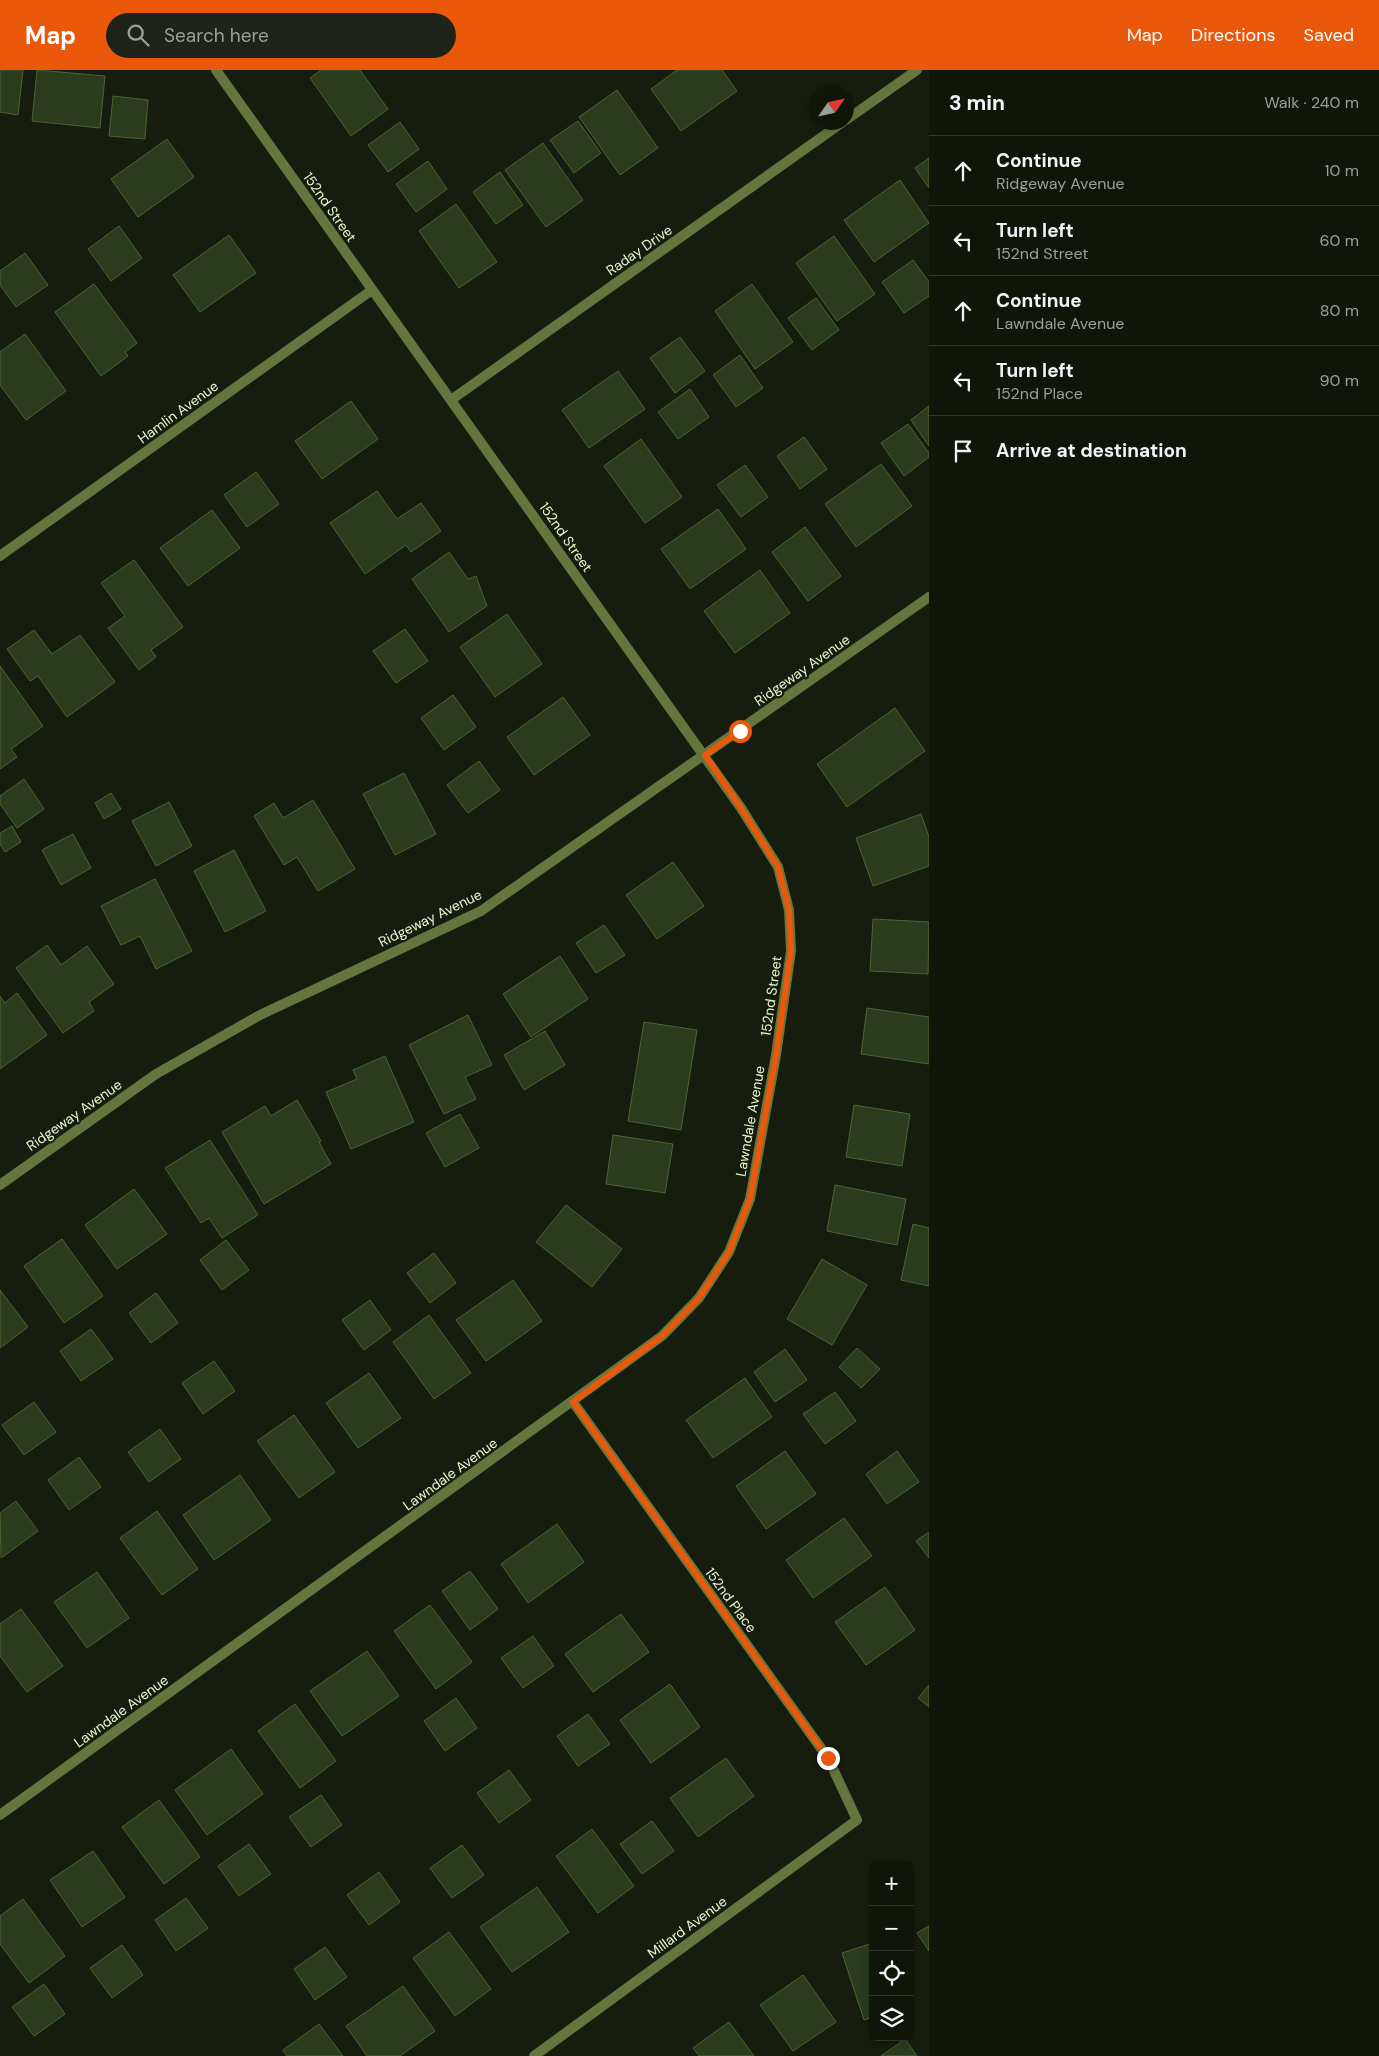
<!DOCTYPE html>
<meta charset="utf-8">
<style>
body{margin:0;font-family:"DM Sans",sans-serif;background:#1e2218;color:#f1f3f6}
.controls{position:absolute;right:15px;bottom:15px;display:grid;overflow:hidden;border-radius:8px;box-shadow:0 2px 12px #0003}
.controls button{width:45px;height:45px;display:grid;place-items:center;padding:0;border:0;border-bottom:1px solid #30342b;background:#10150a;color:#f1f3f6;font:25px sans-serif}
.compass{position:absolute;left:809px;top:15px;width:45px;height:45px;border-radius:50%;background:#10150a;box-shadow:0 2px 12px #0003;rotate:56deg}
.stop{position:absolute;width:15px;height:15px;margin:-11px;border:4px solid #ea580c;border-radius:50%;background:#fff}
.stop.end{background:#ea580c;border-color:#fff;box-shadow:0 1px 5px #0008}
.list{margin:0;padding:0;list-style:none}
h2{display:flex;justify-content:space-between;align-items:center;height:65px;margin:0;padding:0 20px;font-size:21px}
h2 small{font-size:16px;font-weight:400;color:#9c9f9c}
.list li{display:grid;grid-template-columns:32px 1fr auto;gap:15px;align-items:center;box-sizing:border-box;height:70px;padding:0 20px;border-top:1px solid #30342b}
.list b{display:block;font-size:19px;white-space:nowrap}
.list p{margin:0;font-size:16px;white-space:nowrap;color:#9c9f9c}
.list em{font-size:16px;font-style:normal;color:#9c9f9c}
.icon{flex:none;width:28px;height:28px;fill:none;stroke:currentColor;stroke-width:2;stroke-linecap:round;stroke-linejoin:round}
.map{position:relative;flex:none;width:929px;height:1986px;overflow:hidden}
header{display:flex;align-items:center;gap:30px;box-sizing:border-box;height:70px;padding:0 25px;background:#ea580c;color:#fff}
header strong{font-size:24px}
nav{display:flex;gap:28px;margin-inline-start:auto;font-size:18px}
.search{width:350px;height:45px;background:#1e2218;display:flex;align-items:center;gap:12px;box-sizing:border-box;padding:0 18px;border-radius:28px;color:#9c9f9c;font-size:19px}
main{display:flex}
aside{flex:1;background:#10150a}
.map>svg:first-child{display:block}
</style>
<header>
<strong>Map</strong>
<div class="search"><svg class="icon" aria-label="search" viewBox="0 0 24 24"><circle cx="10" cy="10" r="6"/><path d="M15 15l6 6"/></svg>Search here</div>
<nav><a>Map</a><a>Directions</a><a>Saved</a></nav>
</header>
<main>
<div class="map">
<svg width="929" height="1986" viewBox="0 0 929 1986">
<rect width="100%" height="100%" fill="#161c0e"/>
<path fill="#2c3b1c" stroke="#4c6431" d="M0,0h23l-5,45 -18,-3z
M37,0l68,6 -5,52 -68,-7z
M321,0h39l28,39 -37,27 -41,-58z
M677,0h45l15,21 -56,40 -30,-42z
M617,20l41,58 -38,27 -41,-58z
M113,26l35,4 -3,39 -36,-3z
M578,51l23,32 -27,20 -24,-33z
M400,52l19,27 -31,23 -20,-27z
M167,69l27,38 -56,40 -27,-38z
M543,73l40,57 -37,27 -41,-57z
M929,88v30l-14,-20z
M428,91l19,28 -31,23 -20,-28z
M500,102l23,33 -27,19 -23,-32z
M900,110l29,43 -55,39 -30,-42z
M456,134l41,58 -38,26 -40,-57z
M119,156l23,32 -31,23 -23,-32z
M229,165l27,38 -56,39 -27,-37z
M834,166l41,58 -38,27 -41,-58z
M25,183l23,32 -32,22 -16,-22v-14z
M913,190l16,22v14l-25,17 -22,-31z
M94,214l43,59 -12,9 3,4 -27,20 -46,-64z
M752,214l41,58 -38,27 -40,-58z
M816,228l23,32 -27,20 -24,-32z
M25,264l41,57 -40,29 -26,-35v-33z
M680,267l25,34 -30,22 -25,-35z
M740,285l23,33 -27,19 -23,-32z
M618,301l27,38 -56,39 -27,-38z
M690,319l19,28 -31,22 -20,-27z
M351,331l27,38 -56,40 -27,-38z
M929,336v40l-18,-26z
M908,354l21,29v4l-25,19 -23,-33z
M804,367l23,32 -27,20 -23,-33z
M641,369l41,58 -37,26 -41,-57z
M881,394l31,42 -56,41 -31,-43z
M745,395l23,32 -27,20 -24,-32z
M256,402l23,32 -32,23 -23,-32z
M377,421l20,28 24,-16 20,28 -30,21 -5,-7 -41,29 -35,-51z
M718,439l28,40 -56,40 -29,-40z
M212,440l28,38 -52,38 -28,-38z
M805,457l36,49 -33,25 -36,-49z
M449,482l19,27 8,-3 11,30 -38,26 -37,-53z
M134,490l49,67 -32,23 5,7 -17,13 -31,-42 17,-12 -24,-33z
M760,500l30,43 -55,40 -31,-42z
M507,544l35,50 -47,33 -35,-50z
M405,559l23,32 -32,22 -23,-32z
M34,560l18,24 28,-19 35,47 -48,35 -29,-41 -8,5 -23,-32z
M0,596l43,60 -32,23 6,8 -17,12z
M453,625l23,32 -32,23 -23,-32z
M563,627l27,38 -56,40 -27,-38z
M895,638l30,43 -78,56 -30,-43z
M479,691l21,29 -32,23 -21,-28z
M404,703l32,61 -41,21 -32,-61z
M24,709l20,30 -27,19 -17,-24v-8z
M111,723l10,16 -17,10 -9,-16z
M313,730l42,69 -37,22 -21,-34 -13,8 -30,-49 20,-13 9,15z
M169,732l23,44 -36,20 -24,-45z
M921,744l8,23v29l-56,20 -17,-48z
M12,756l9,16 -16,10 -5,-8v-11z
M73,764l18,34 -30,17 -19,-35z
M234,780l32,61 -41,21 -31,-61z
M673,792l31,44 -47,33 -31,-44z
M155,809l37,72 -36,18 -16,-33 -19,9 -20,-39z
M873,849l56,3 -1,52 -58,-3z
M604,855l21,30 -29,18 -20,-30z
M47,875l14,20 26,-19 27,38 -25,18 5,9 -31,22 -47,-65z
M560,886l28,43 -57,38 -28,-43z
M17,923l30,42 -47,34v-73l5,7z
M867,938l62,9v47l-68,-10z
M468,945l24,50 -27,12 11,22 -32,15 -35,-69z
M644,952l53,8 -16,100 -53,-9z
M545,961l20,34 -41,25 -20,-35z
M385,986l29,66 -63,27 -25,-57 31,-13 -4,-9z
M297,1030l24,41 -2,1 12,22 -67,40 -42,-72 43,-26 6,10z
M854,1035l56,9 -8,52 -56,-9z
M460,1044l19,34 -34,19 -19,-34z
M613,1065l60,9 -8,49 -59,-9z
M210,1070l48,75 -36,23 -13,-20 -8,5 -36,-55z
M835,1115l71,14 -9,46 -70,-14z
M134,1119l33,45 -50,35 -32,-44z
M566,1135l56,44 -30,38 -56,-45z
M913,1154l16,4v58l-28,-6z
M62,1169l41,57 -39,27 -40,-57z
M226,1170l23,30 -27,20 -22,-30z
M434,1183l22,30 -26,20 -23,-30z
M822,1189l45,26 -35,60 -45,-26z
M513,1210l29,41 -56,40 -30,-41z
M0,1220l28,37 -28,21z
M156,1223l22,30 -27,20 -22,-30z
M370,1230l21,30 -27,20 -22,-30z
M429,1245l42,58 -37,26 -41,-57z
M91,1259l22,30 -32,22 -21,-30z
M857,1278l23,21 -19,19 -22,-21z
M785,1279l22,31 -32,22 -21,-30z
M214,1291l21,30 -32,23 -21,-31z
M369,1303l32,45 -43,30 -32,-45z
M745,1308l27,39 -59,41 -27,-38z
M835,1322l21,29 -31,23 -22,-30z
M34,1332l22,30 -32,23 -22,-30z
M294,1345l41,57 -36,26 -42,-57z
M160,1359l21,30 -32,23 -21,-30z
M785,1381l31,43 -50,35 -30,-43z
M897,1381l22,31 -32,22 -21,-30z
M79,1387l22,30 -32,23 -21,-30z
M240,1405l31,45 -57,40 -31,-45z
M16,1431l22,30 -37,27 -1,-45z
M157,1441l41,58 -36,26 -42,-57z
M844,1448l28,38 -59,42 -27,-38z
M557,1454l27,38 -56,41 -27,-39z
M929,1462v26l-13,-17z
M470,1501l28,38 -28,21 -28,-39z
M97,1502l32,46 -42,30 -33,-46z
M885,1517l30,43 -49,35 -31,-43z
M430,1535l42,57 -36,27 -42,-58z
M21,1539l42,57 -36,26 -27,-36v-32z
M621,1544l28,38 -56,40 -28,-38z
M533,1566l21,30 -31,22 -22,-30z
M367,1581l32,45 -57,40 -32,-45z
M670,1614l30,43 -49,36 -31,-43z
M929,1615v22l-11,-9z
M456,1628l21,30 -32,23 -21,-30z
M295,1634l41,57 -36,27 -42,-57z
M588,1644l22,30 -32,22 -21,-30z
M231,1679l32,45 -56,41 -32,-45z
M726,1688l28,38 -56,41 -28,-39z
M509,1700l22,30 -32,23 -22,-30z
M321,1725l21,30 -31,22 -22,-30z
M159,1730l41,57 -36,27 -42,-57z
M652,1751l22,30 -32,23 -22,-30z
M592,1759l42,57 -36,27 -42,-57z
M249,1774l22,30 -32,22 -21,-30z
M462,1775l22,30 -32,23 -22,-30z
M93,1781l32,46 -43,30 -32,-47z
M379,1802l21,30 -31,23 -22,-30z
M537,1817l32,45 -57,40 -32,-45z
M186,1828l22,30 -32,23 -21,-31z
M23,1829l42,57 -36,27 -29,-39v-28z
M929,1856v25l-12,-18z
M449,1862l42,57 -36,27 -42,-58z
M873,1873v74l-9,3 -22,-67z
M122,1875l21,30 -31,23 -22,-30z
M325,1877l22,30 -32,23 -21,-31z
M803,1905l33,47 -43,29 -33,-46z
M44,1914l21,30 -31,22 -22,-29z
M403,1916l32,45 -35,25h-33l-21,-30z
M729,1952l25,34h-55l-6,-8z
M319,1954l24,32h-56l-4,-6z
M905,1969l12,17h-36z"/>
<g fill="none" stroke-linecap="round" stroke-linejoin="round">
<path stroke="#64763e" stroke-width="10" d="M846,50l71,-50
M451,330l392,-278
M0,486l372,-266
M0,1115l156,-111 104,-59 221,-104 448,-314
M0,1745l662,-479 37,-38 30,-46 21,-53 26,-144 15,-104 -2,-41 -11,-43 -37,-59 -525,-738
M534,1986l323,-236 -29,-62 -255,-356"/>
</g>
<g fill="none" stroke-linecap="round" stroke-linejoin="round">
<path stroke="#ea580c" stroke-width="6" d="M740,661l-35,24 36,53 37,59 11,43 2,41 -15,104 -26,144 -21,53 -30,46 -37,38 -89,66 255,356"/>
</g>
<g text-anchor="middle" stroke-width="4.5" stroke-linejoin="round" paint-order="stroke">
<g font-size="14" fill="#e9f9cf" stroke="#161c0e">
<text transform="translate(330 137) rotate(55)" y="5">152nd Street</text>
<text transform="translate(639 180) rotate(-35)" y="5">Raday Drive</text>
<text transform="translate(178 342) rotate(-36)" y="5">Hamlin Avenue</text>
<text transform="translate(566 467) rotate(55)" y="5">152nd Street</text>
<text transform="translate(802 600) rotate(-35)" y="5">Ridgeway Avenue</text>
<text transform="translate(430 848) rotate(-26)" y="5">Ridgeway Avenue</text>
<text transform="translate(771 926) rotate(-82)" y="5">152nd Street</text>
<text transform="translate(74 1045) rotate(-35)" y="5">Ridgeway Avenue</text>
<text transform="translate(750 1051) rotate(-80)" y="5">Lawndale Avenue</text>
<text transform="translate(450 1404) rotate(-36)" y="5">Lawndale Avenue</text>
<text transform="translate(731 1530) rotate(54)" y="5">152nd Place</text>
<text transform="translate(121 1641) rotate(-36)" y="5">Lawndale Avenue</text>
<text transform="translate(687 1857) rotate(-36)" y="5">Millard Avenue</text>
</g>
</g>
</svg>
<div class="controls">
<button>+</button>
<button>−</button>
<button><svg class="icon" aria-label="locate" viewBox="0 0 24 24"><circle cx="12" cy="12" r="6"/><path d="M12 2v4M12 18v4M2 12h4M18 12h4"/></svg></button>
<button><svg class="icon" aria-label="layers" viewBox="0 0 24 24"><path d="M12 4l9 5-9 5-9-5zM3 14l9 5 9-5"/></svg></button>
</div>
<svg class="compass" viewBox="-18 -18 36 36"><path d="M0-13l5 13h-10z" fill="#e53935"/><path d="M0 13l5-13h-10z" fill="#9c9f9c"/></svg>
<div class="stop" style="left:740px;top:661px"></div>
<div class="stop end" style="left:828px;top:1688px"></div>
</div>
<aside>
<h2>3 min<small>Walk · 240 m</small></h2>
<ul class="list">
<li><svg class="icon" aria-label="ahead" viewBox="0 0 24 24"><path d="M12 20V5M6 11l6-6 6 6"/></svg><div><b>Continue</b><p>Ridgeway Avenue</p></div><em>10 m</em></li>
<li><svg class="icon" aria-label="left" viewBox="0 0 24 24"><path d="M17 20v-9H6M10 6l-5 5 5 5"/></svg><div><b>Turn left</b><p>152nd Street</p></div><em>60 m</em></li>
<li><svg class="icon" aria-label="ahead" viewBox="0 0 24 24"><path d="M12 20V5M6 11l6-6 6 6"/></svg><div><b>Continue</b><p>Lawndale Avenue</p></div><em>80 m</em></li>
<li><svg class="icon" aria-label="left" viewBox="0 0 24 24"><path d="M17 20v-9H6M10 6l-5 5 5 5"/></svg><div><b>Turn left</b><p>152nd Place</p></div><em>90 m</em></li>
<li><svg class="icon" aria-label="arrive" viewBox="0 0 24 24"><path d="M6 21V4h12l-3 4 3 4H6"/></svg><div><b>Arrive at destination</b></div></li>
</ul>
</aside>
</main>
